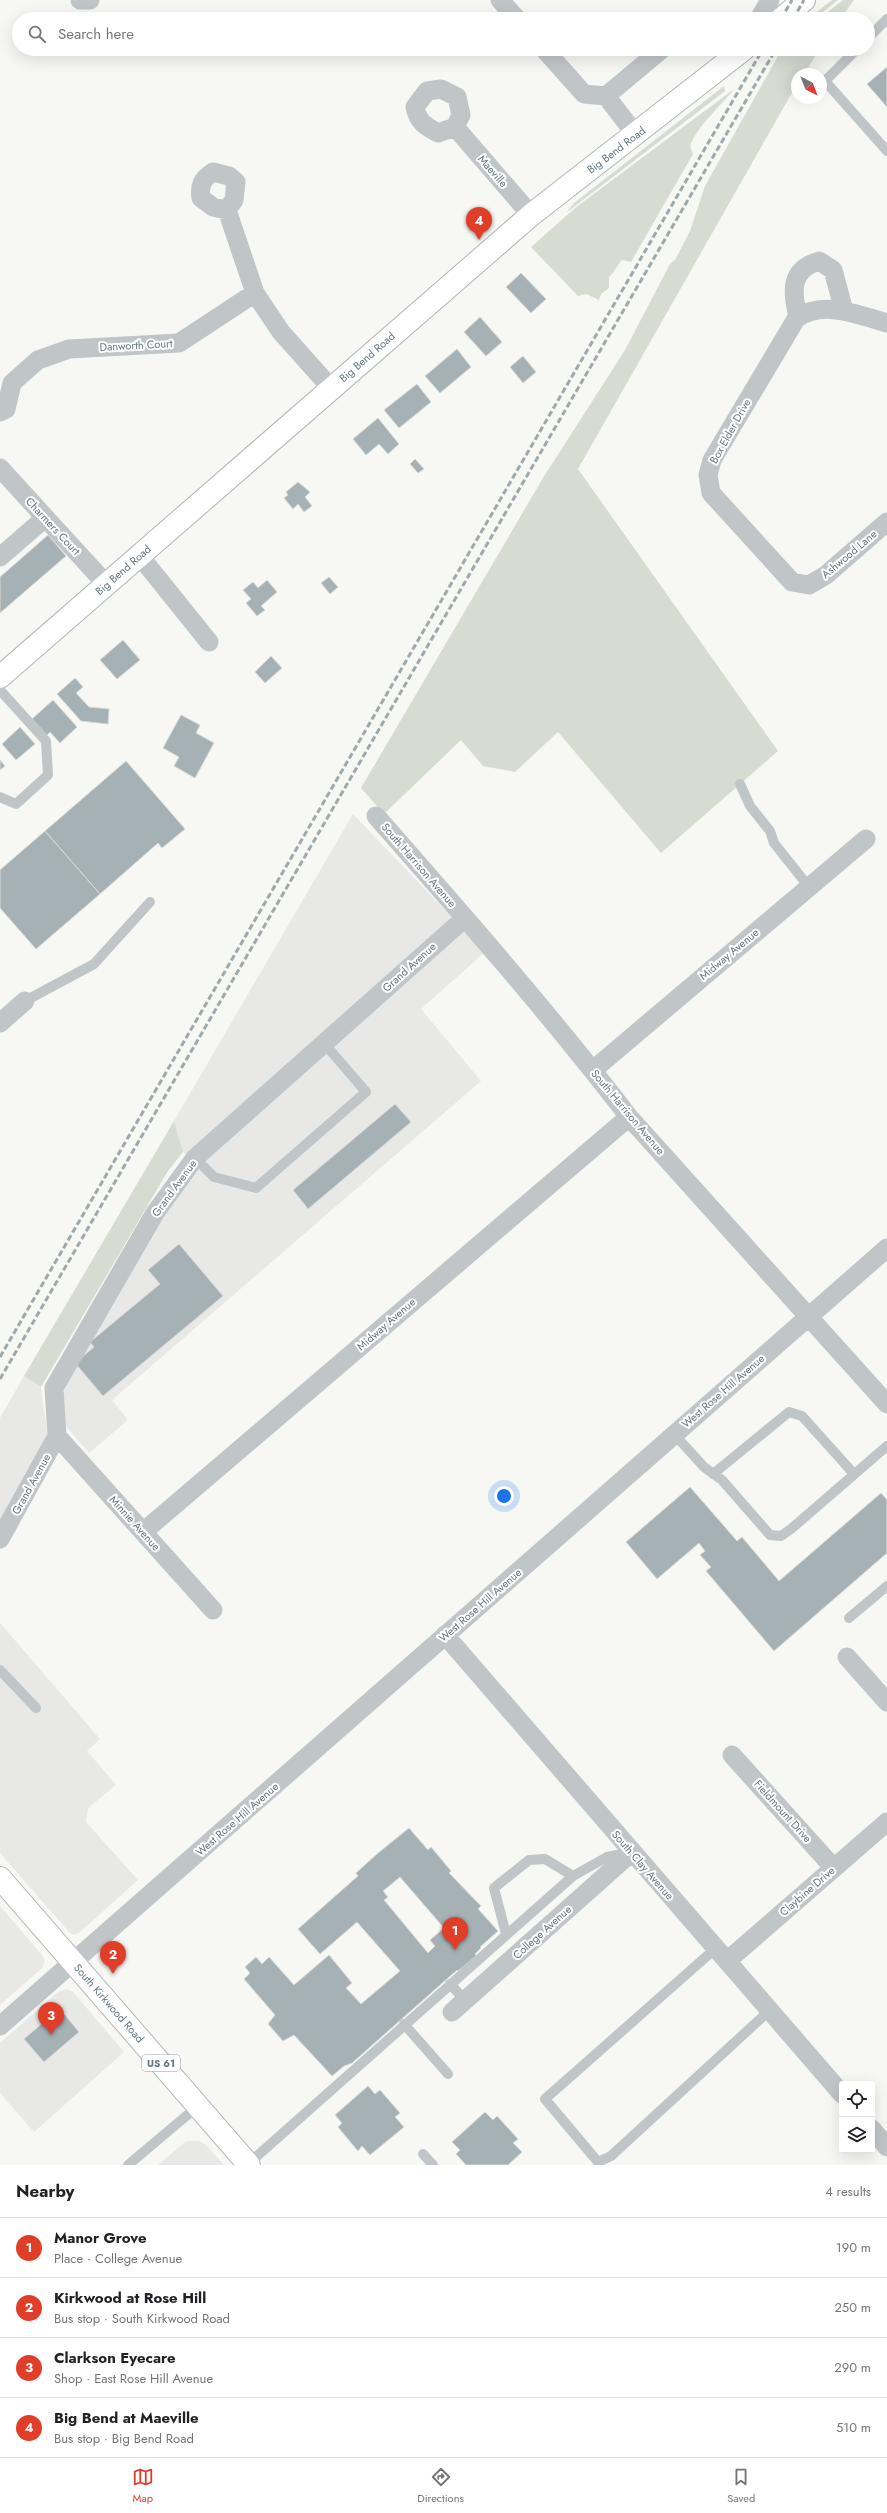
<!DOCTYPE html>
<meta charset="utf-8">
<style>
body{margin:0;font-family:Jost,sans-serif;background:#f2f2f2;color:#202124}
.controls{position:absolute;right:12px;bottom:12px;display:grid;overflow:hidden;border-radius:4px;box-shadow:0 4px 16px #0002}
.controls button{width:36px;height:36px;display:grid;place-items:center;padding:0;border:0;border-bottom:1px solid #e0e0e0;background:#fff;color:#202124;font:20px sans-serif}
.compass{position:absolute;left:791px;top:68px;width:36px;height:36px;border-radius:50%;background:#fff;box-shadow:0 4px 16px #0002;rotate:138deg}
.you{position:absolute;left:504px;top:1496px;width:14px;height:14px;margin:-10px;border:3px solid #fff;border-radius:50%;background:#1a73e8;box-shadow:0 0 0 6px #1a73e833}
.badge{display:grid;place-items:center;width:26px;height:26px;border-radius:50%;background:#e13e29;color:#fff;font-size:13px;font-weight:700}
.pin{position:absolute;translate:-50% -33px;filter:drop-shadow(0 1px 2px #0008)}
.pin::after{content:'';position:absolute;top:21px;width:14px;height:12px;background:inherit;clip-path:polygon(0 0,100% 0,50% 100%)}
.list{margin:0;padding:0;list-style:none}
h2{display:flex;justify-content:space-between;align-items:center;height:52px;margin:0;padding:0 16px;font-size:17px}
h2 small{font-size:13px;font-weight:400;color:#757577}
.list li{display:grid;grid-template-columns:26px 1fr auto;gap:12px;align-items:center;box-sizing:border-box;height:60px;padding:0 16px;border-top:1px solid #e0e0e0}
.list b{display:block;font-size:15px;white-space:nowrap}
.list p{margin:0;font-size:13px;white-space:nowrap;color:#757577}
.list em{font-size:13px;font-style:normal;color:#757577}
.icon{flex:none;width:22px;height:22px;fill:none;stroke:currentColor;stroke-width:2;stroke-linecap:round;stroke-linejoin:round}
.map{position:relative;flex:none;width:887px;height:2165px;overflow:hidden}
.search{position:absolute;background:#fff;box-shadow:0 4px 16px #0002;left:12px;right:12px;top:12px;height:44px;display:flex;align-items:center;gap:10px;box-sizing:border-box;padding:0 14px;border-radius:22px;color:#757577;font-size:15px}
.sheet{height:292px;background:#fff}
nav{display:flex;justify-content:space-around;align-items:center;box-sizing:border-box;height:56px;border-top:1px solid #e0e0e0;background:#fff;font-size:11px;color:#757577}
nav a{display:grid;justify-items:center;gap:2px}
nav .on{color:#e13e29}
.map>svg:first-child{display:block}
</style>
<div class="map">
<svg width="887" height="2165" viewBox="0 0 887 2165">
<rect width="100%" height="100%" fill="#f7f7f4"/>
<path fill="#e8e8e7" d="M353,814l132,138 -64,57 60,72 -369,319 16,20 -39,33 -24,-28 -3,-29 8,-20 96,-172 31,-36 -14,-16 -9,-31z
M24,1376l17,11 6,45 -2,10 -45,81v-105z
M0,1623l100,116 -13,12 29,34 -28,23 -2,14 52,58 -58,52 -6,3 -5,-3 -69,-79z
M0,1906l42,49 3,6 -3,7 -42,37z
M67,1989l6,3 51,60 -90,80 -34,-39v-50l58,-51z
M199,2141l6,3 19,21h-66l28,-24z"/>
<path fill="#d7dcd3" d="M832,0h6l-24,19h-6z
M843,0h11l-14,19h-21z
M782,49h38l-16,25h-7v10l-219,385 200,282 -117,102 -103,-121 -43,40 -32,-6 -22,-26 -77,74 -23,-26 182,-310 82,-128 45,-86 5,-4 15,-29 15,-45z
M724,86l1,5 -159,122 8,-10z
M734,89c-14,18 -36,36 -44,57l3,8 -62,108 -9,-2c-5,5 -7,12 -13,17v11l-8,6 -2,6 -13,-6 -8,2 -47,-49 44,-39z
M174,1121l9,31 -15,19 -127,216 -17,-11z"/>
<path fill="#a6b1b5" stroke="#d8d8d6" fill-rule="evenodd" d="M887,67v40l-20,-23z
M521,273l25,26 -15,14 -25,-26z
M480,317l22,25 -16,14 -22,-24z
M457,349l14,18 -31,26 -15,-17z
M523,356l13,16 -13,11 -13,-16z
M417,384l14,18 -32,26 -15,-18z
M378,418l21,26 -11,10 -9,-10 -13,11 -13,-16z
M415,459l9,10 -6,4 -8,-9z
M298,482l12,10 -5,5 7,9 -8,6 -6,-8 -5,5 -9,-11 4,-3 -2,-3z
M48,535l18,21 -66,57v-36z
M329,577l9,10 -8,7 -9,-11z
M267,580l10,12 -16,14 4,4 -8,6 -11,-13 5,-4 -8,-9 10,-8 5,6z
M123,640l17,20 -23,19 -17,-19z
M271,656l11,12 -17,15 -10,-11z
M75,678l8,9 -7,6 13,14 20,2 -1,15 -27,-3 -24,-27z
M53,700l24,27 -17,16 -10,-11 -3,3 -15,-16z
M181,715l19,10 -4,8 18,10 -19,35 -21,-12 5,-9 -16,-9z
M20,727l15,17 -19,16 -14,-16z
M0,760l5,6 -5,4z
M126,761l59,68 -23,19 -4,-5 -58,51 -55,-63z
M45,831l55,63 -64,55 -36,-41v-38z
M395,1104l16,18 -103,87 -15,-19z
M179,1244l44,52 -120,100 -28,-33 19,-16 -4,-5 70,-58 -12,-14z
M690,1487l47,54 5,-4 37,44 102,-88 6,7v53l-113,98 -68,-80 5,-4 -11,-12 5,-4 -6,-8 -42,36 -31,-37z
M409,1828l19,22 3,-3 20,24 -2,2 32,33 -3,3 20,22 -18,16 1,1 -6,6 1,2 -18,15 -1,-1 -105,93 -8,3 -12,10 -38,-41 -11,6 -15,-17 7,-9 -31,-36 6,-6 -5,-6 11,-10 6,7 7,-7 25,28 35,-30 23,28 -6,5 15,16 39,-33 -43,-49 -37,32 -22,-25 60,-53 -2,-3 21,-19zM400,1877l44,51 -14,12 5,6 -7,7 -44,-53 4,-3 -5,-6z
M53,2014h11l15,18 -35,30 -20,-23z
M368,2086l7,8 5,-4 20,23 -5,4 9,10 -34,28 -8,-9 -4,5 -20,-24 4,-4 -7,-8z
M485,2112l8,8 4,-4 21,23 -5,4 9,9 -14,13h-42l-10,-11 4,-4 -8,-8z"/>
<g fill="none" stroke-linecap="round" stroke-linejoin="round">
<defs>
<path id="primary" d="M781,19l23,-19
M0,677l531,-462 213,-166
M0,1878l249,287"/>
</defs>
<use href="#primary" stroke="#b1b7ba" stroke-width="24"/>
<path stroke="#c0c5c8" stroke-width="10" d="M868,38l19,-19
M857,49l-32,32 62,70
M0,690l46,51 2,34 -32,29 -16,-7
M740,784l10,22 20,25 4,12 35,44
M25,1001l69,-37 56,-62
M195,1158l19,19 42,11 110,-96 -42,-49
M674,1434l30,33 18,13 48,55 11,1 10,-7 96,-83
M713,1474l76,-62 13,4 52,58
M849,1618l38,-32
M0,1670l36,38
M506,1934l-12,-46 35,-28 16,-1 28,17
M716,1948l-171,151 53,63 13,-6 159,-146
M450,1984l15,16
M404,2024l44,50
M423,2154l10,11
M248,2164l325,-288 34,-19 20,-4
M128,2165l70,-59"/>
<path stroke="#c0c5c8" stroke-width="19" d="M80,0h10
M500,0l17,19
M759,19l11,-19
M544,49l40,45 22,2 56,-47
M606,96l30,39
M455,127l-17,6c-13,-7 -20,-11 -23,-26l12,-16 14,-2 16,8 4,18 -6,12 76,88
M227,210l-14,-3 -12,-9c-2,-12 1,-19 12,-26l16,4 7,6 -2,18 -7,10 28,83 26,39 50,56
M798,317c-6,-25 -9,-47 21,-56l14,9 11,41
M887,323c-28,-8 -65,-24 -91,-4l-84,141 -4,15 3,18 81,89 17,3 17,-10 61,-53
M0,412l6,-3 6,-26 26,-23 31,-11 110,-6 76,-50
M0,468l106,116
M139,555l70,87
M0,557l45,-39
M376,816c86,98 173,197 253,301l258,287
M0,1023l25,-22
M593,1070l273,-231
M57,1436l156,174
M143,1532l486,-415
M0,1539l57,-103 -3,-48 101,-175 40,-55 270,-240
M445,1635l397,459
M847,1657l40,45
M732,1755l101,112
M727,1961l160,-139
M452,2012l180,-160
M0,2026l887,-778
M872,2129l15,18"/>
<use href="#primary" stroke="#fff" stroke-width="22"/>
<path stroke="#9fa8ac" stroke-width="3" stroke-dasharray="6 3" stroke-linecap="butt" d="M781,19l11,-19
M793,19l11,-19
M0,1357l763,-1308
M0,1379l776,-1330"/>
</g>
<g text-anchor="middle" stroke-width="4" stroke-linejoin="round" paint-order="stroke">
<rect fill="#fff" stroke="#919fa5" stroke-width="1" x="142" y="2055" width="38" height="16" rx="3"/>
<g font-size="10" font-weight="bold" fill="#62767f">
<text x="161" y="2067">US 61</text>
</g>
<g font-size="11" fill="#62767f" stroke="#fff">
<text transform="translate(616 150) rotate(-37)" y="4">Big Bend Road</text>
<text transform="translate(493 171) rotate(49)" y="4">Maeville</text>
<text transform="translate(136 345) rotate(-3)" y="4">Danworth Court</text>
<text transform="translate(367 357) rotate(-41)" y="4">Big Bend Road</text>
<text transform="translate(730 431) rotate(-61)" y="4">Box Elder Drive</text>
<text transform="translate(53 526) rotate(47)" y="4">Charmers Court</text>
<text transform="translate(849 554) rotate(-40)" y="4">Ashwood Lane</text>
<text transform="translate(123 570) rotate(-41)" y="4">Big Bend Road</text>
<text transform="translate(419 865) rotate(49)" y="4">South Harrison Avenue</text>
<text transform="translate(729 954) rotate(-40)" y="4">Midway Avenue</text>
<text transform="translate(409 967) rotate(-42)" y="4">Grand Avenue</text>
<text transform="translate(628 1112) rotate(50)" y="4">South Harrison Avenue</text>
<text transform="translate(174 1188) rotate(-54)" y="4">Grand Avenue</text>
<text transform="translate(386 1324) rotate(-41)" y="4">Midway Avenue</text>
<text transform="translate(723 1391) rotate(-41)" y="4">West Rose Hill Avenue</text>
<text transform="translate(31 1484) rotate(-61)" y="4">Grand Avenue</text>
<text transform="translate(135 1523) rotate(48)" y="4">Minnie Avenue</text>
<text transform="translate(480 1605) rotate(-41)" y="4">West Rose Hill Avenue</text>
<text transform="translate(783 1811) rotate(48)" y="4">Fieldmount Drive</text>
<text transform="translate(237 1819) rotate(-41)" y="4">West Rose Hill Avenue</text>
<text transform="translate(643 1865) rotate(49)" y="4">South Clay Avenue</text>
<text transform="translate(807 1891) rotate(-41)" y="4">Claybine Drive</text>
<text transform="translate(542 1932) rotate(-42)" y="4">College Avenue</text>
<text transform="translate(109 2003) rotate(49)" y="4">South Kirkwood Road</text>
</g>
</g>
</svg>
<div class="controls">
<button><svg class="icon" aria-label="locate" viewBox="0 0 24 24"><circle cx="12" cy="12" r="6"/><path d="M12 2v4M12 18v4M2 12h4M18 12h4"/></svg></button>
<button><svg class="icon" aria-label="layers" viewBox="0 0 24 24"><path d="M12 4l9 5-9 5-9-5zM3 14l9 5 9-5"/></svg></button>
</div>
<svg class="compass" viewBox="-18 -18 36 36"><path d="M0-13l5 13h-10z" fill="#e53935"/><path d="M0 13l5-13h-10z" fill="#757577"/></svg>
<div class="you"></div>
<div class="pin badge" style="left:455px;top:1950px">1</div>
<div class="pin badge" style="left:113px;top:1974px">2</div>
<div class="pin badge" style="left:51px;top:2035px">3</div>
<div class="pin badge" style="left:479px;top:240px">4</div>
<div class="search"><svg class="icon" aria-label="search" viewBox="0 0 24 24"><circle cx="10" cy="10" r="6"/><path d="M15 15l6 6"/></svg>Search here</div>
</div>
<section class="sheet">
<h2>Nearby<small>4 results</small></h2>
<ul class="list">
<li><span class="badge">1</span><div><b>Manor Grove</b><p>Place · College Avenue</p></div><em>190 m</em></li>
<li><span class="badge">2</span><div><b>Kirkwood at Rose Hill</b><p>Bus stop · South Kirkwood Road</p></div><em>250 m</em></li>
<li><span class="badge">3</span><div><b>Clarkson Eyecare</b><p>Shop · East Rose Hill Avenue</p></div><em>290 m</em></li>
<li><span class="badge">4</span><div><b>Big Bend at Maeville</b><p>Bus stop · Big Bend Road</p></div><em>510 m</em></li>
</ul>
</section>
<nav>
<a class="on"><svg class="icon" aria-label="map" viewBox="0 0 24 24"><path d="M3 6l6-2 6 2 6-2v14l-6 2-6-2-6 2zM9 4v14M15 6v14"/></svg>Map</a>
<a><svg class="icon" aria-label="directions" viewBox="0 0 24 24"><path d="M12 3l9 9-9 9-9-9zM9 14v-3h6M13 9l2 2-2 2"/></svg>Directions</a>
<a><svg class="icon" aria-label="saved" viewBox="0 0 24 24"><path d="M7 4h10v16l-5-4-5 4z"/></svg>Saved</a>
</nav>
